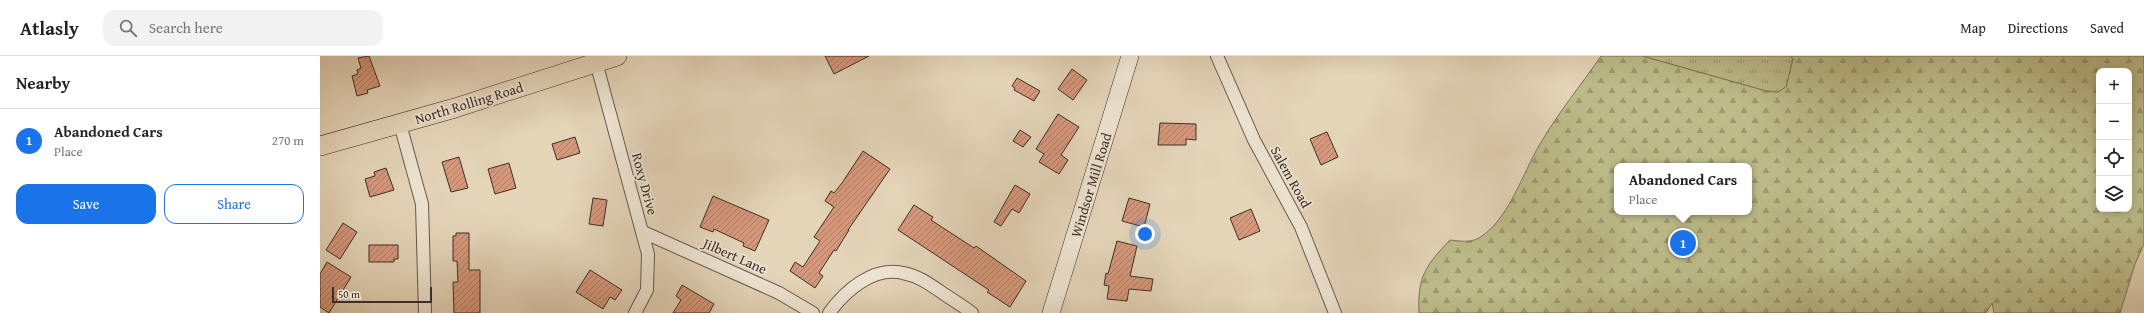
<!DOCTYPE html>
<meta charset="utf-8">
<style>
body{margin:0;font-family:"Gentium Book Plus",serif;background:#f2f2f2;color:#222}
.controls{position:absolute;right:12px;top:12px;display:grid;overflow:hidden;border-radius:8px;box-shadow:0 2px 10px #0003}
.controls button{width:36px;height:36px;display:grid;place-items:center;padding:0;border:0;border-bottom:1px solid #e0e0e0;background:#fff;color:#222;font:20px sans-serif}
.scale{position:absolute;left:12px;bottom:10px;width:100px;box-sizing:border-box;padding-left:4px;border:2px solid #3e2e28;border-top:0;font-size:11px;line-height:14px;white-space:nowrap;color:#3e2e28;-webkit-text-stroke:3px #ede3d1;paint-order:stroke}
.you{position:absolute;left:825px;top:178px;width:14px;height:14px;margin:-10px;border:3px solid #fff;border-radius:50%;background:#1a73e8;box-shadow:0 0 0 6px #1a73e833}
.badge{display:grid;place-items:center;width:26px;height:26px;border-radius:50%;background:#1a73e8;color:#fff;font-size:13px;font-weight:700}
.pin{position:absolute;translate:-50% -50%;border:2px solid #fff;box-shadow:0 1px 4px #0006}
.popup{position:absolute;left:1294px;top:107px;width:138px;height:52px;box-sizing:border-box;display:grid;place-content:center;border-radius:8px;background:#fff;filter:drop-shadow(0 1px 3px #0005);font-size:13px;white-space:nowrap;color:#767676}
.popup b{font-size:15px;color:#222}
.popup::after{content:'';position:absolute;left:50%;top:100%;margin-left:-8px;border:8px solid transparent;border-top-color:#fff}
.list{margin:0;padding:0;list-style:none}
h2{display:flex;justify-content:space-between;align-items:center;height:52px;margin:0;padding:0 16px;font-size:17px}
h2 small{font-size:13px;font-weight:400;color:#767676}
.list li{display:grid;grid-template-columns:26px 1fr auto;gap:12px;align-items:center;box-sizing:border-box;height:64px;padding:0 16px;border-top:1px solid #e0e0e0}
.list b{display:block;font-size:15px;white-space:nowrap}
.list p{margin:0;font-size:13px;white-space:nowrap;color:#767676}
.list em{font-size:13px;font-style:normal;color:#767676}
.actions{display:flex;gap:8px;padding:12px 16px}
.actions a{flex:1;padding:9px 0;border:1px solid #1a73e8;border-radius:12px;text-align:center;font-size:14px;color:#1a73e8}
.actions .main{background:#1a73e8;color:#fff}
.icon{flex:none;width:22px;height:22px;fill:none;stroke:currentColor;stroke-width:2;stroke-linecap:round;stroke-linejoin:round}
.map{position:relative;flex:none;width:1824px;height:257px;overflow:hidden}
header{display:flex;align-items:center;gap:24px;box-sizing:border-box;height:56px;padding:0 20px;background:#fff;border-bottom:1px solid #e0e0e0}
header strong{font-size:19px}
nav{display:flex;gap:22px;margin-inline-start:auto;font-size:14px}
.search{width:280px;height:36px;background:#f2f2f2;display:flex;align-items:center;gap:10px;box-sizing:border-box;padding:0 14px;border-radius:12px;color:#767676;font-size:15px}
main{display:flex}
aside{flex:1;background:#fff}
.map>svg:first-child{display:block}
</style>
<header>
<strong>Atlasly</strong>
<div class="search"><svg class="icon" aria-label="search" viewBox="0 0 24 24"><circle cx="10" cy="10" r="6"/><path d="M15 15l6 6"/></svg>Search here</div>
<nav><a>Map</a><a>Directions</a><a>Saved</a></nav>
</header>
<main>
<aside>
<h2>Nearby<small></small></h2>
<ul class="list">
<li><span class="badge">1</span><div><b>Abandoned Cars</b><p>Place</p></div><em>270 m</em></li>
</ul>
<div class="actions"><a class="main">Save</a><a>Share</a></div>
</aside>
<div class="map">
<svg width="1824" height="257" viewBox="0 0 1824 257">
<defs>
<pattern id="grass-tufts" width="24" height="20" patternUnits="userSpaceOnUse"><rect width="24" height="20" fill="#bcbb89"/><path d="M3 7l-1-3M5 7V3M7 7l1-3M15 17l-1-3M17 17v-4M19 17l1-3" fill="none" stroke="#9a9870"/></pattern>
<pattern id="forest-firs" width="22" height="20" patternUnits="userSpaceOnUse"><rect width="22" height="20" fill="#bcbb89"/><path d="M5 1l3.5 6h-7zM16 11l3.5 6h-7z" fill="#9a9870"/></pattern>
<pattern id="building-hatch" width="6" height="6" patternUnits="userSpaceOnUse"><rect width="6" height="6" fill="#d6987b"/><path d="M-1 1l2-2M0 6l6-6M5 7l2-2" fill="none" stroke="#af7c65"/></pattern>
</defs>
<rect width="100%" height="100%" fill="#e4d4b8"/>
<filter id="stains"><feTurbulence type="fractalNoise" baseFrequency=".005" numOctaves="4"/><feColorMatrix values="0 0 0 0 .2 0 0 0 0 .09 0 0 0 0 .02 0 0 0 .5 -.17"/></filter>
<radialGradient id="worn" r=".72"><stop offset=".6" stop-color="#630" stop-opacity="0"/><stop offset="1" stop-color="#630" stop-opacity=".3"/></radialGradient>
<path fill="url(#grass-tufts)" stroke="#7d7458" d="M1322,0h148l3,3 -7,29 -8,4 -12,-1z"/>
<path fill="url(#forest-firs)" stroke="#7d7458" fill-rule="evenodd" d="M1281,0h41l124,35 12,1 8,-5 7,-28 -3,-3h354v188l-9,20 -15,49h-126l-2,-10 -6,10h-567c-2,-36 7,-48 31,-73 9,1 20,3 29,-2 30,-18 44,-66 61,-94 18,-31 41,-59 61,-88zM1779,15h30v138h-30zM1297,110h132v46h-132z"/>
<path fill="url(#building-hatch)" stroke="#3e2e28" d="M49,0l11,30 -13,4 1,3 -11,3 -5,-20 6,-2 -1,-4 4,-2 -3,-10z
M505,0h44l-35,18z
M752,13l15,11 -14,20 -15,-11z
M697,22l23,13 -6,10 -20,-11 1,-2 -3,-2z
M738,58l21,13 -18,28 7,5 -9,14 -20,-12 5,-8 -8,-5z
M840,67l36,1v16l-10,-1v6h-28z
M700,74l11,7 -8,10 -10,-6z
M1007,76l11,25 -17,8 -11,-26z
M255,81l5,16 -23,7 -5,-16z
M543,95l27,18 -42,61h1l-13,21 -2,-1 -15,23 4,3 -8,12 -25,-17 5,-9 8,5 17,-26 -6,-4 20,-30 -9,-6 6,-10 3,2 8,-10z
M139,101l9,31 -17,4 -9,-30z
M189,107l7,25 -21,6 -7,-25z
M66,112l8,22 -24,7 -5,-18 10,-3 -1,-4z
M695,129l15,9 -11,19 -7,-4 -11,17 -7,-4z
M393,140l56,24 -14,31 -12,-5 1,-3 -30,-14 -1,3 -13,-5z
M273,142l14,2 -4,26 -14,-2z
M809,142l21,6 -6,23 -22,-6z
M594,149l19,12 -2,3 43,28 2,-2 50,35 -16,26 -23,-15 2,-2 -91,-60z
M931,153l9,22 -21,9 -9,-22z
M23,167l14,9 -17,27 -14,-9z
M136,177h13v37h11v43h-26l-1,-31h5l-1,-21h-4v-25h3z
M797,185l20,5 -7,30 23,3 -2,12 -22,-2 -2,12 -20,-2 2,-13 -5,-1 2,-12 2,1z
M49,189h29v14h-4v3h-25z
M7,206l24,15 -22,36 -9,-6v-33z
M270,214l32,20 -7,10 -5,-3 -7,12 -27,-17z
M362,229l32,19 -5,9h-36l8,-13 -5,-4z"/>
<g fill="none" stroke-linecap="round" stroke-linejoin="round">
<defs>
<path id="minor" d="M897,0l37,84 47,87 34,86
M276,6l52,192 -1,36 -12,23
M80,68l22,80 3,109
M323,176l136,61 34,20
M509,257c16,-22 44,-47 74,-40 16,3 28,12 41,21 9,6 19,12 28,19"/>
<path id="secondary" d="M731,257l79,-257"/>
<path id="primary" d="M0,90l135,-38 162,-52"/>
</defs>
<use href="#minor" stroke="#68584c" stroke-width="14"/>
<use href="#secondary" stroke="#3e2e28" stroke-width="18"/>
<use href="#primary" stroke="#3e2e28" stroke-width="20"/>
<use href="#minor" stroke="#ede3d1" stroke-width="12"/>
<use href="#secondary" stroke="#ede3d1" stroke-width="17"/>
<use href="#primary" stroke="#e4d4b8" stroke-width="19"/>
</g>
<g text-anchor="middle" stroke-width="3.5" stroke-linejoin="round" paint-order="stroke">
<g font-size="14" fill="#3e2e28" stroke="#ede3d1">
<text transform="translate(149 47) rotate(-17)" y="5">North Rolling Road</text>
<text transform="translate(971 121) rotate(61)" y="5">Salem Road</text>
<text transform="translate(325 128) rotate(75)" y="5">Roxy Drive</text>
<text transform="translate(771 129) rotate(-73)" y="5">Windsor Mill Road</text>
<text transform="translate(415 200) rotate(24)" y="5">Jilbert Lane</text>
</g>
</g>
<rect width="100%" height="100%" filter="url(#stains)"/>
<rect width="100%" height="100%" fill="url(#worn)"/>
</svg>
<div class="controls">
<button>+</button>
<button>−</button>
<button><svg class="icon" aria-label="locate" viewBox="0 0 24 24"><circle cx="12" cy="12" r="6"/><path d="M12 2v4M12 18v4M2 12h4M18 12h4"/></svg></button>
<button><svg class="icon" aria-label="layers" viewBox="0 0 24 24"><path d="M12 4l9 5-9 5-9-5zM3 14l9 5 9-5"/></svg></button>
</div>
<div class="scale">50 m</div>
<div class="you"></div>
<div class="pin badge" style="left:1363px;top:187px">1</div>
<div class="popup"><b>Abandoned Cars</b>Place</div>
</div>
</main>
